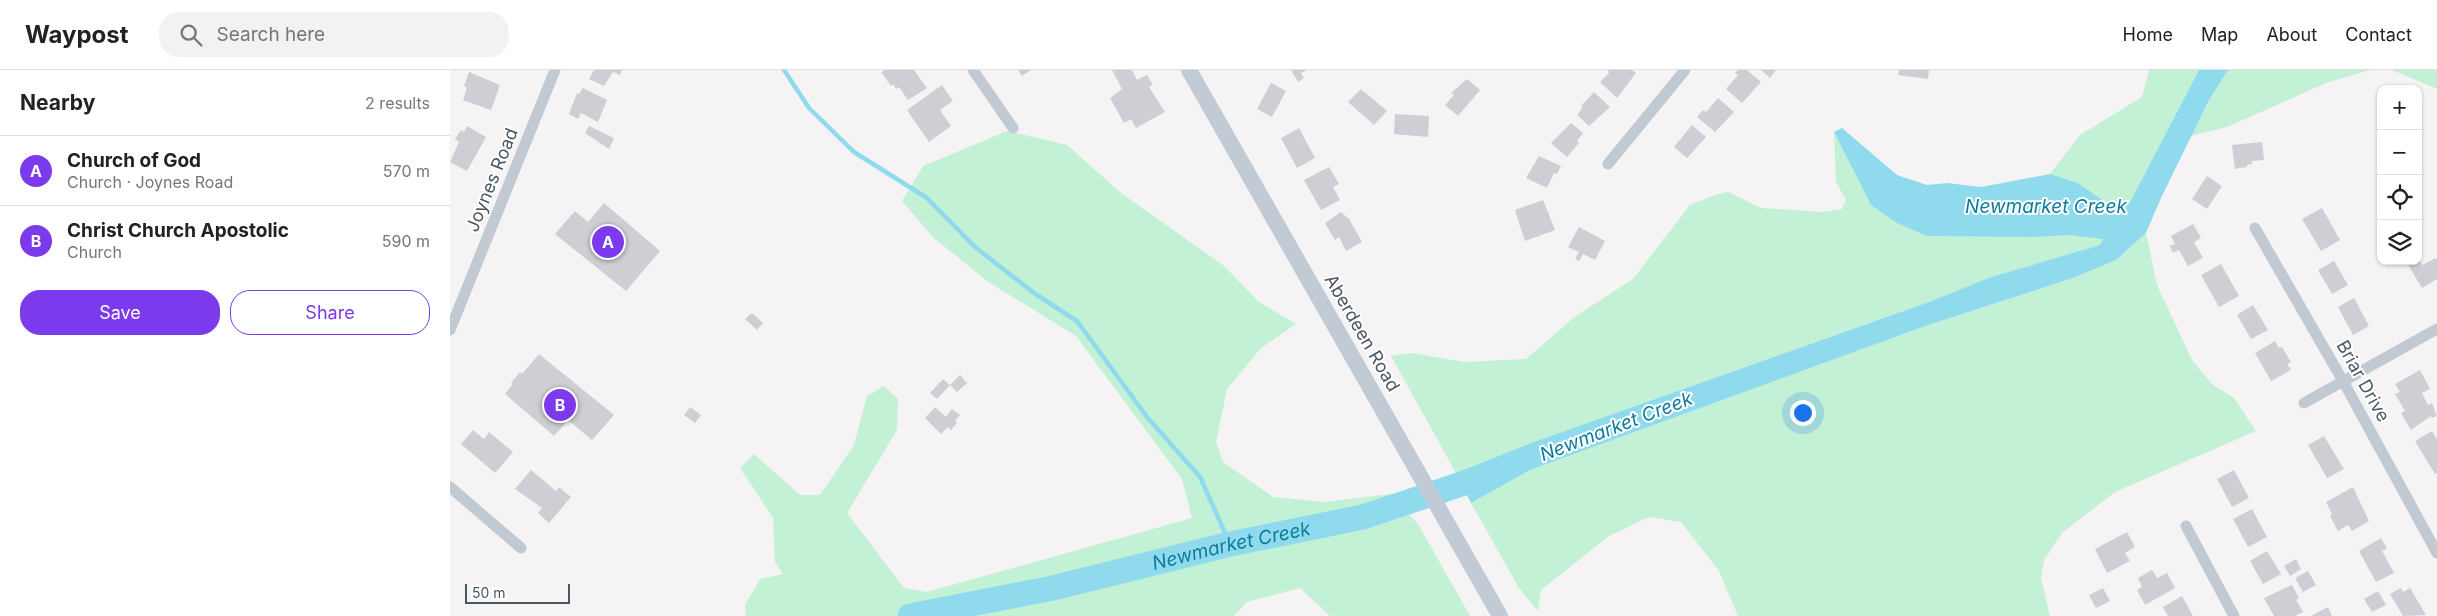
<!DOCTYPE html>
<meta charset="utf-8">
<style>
body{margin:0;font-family:Inter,sans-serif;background:#f2f2f2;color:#222}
.controls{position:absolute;right:15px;top:15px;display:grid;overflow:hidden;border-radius:10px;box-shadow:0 1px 4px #0004}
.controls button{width:45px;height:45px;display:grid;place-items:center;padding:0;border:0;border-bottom:1px solid #e0e0e0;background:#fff;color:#222;font:25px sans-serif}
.scale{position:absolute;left:15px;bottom:12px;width:105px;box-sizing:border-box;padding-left:5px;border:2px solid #4a5661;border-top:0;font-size:14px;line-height:18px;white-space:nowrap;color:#4a5661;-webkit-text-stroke:4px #fff;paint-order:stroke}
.you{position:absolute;left:1352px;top:342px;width:18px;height:18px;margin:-12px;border:4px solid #fff;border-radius:50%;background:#1a73e8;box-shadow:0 0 0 8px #1a73e833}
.badge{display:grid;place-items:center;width:32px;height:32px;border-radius:50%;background:#7c3aed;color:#fff;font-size:16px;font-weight:700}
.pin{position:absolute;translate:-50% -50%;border:2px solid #fff;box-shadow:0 1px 5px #0006}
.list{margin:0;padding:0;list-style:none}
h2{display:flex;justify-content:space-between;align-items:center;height:65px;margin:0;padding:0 20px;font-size:21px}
h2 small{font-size:16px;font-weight:400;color:#767676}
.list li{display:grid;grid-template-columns:32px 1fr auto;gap:15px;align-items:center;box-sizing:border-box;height:70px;padding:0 20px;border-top:1px solid #e0e0e0}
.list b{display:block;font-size:19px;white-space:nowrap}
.list p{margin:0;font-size:16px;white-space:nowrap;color:#767676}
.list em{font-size:16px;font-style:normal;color:#767676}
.actions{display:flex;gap:10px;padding:15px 20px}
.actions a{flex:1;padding:11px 0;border:1px solid #7c3aed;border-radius:20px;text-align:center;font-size:18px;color:#7c3aed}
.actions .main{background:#7c3aed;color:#fff}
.icon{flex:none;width:28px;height:28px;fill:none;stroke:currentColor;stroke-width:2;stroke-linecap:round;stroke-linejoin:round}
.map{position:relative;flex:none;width:1987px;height:546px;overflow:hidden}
header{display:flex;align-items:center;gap:30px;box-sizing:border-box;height:70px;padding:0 25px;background:#fff;border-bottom:1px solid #e0e0e0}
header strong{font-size:24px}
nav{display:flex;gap:28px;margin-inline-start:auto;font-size:18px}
.search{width:350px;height:45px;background:#f2f2f2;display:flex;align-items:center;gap:12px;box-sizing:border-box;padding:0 18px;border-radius:20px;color:#767676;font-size:19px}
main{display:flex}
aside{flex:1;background:#fff}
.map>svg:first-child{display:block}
</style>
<header>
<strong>Waypost</strong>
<div class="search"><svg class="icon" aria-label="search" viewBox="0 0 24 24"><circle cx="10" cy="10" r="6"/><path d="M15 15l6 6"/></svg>Search here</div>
<nav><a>Home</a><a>Map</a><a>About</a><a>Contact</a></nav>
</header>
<main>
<aside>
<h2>Nearby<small>2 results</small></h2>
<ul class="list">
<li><span class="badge">A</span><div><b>Church of God</b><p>Church · Joynes Road</p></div><em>570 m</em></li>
<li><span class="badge">B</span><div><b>Christ Church Apostolic</b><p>Church</p></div><em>590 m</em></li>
</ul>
<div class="actions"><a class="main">Save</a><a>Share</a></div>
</aside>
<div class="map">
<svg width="1987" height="546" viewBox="0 0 1987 546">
<rect width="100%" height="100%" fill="#f5f3f3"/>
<path fill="#c3f1d5" d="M1699,0h50l-69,132 -19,4 -33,-23 -28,-9 30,-39 62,-38z
M1778,0h142l-44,13 -99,44 -36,9 17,-34z
M1942,0h45v19z
M557,61l60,14 54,48 102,72 36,37 37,22 -35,24 -34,41 -11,53 7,20 50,35 51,5 66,-8 28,30 52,92h-140l-30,-28 -53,14 -13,14h-488l-1,-11 15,-26 23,-5 -8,-12 -2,-44 -33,-50 14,-14 46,41h20l34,-50 13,-49 17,-10 14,13 -1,31 -50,83 57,75 23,4 265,-74 -10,-39 -106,-143 -89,-55 -54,-44 -31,-36 21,-35z
M1384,62l37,73 167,32 31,-2 34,3 -2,7 -110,32 -62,25 -398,141 -75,30 -65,-117 21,-3 53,9 61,-3 47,-41 60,-39 57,-74 28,-11 10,-2 33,16 62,4 19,-3 4,-9 -10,-18z
M1696,163l11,52 35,75 21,25 21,13 22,33 -141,61 -53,41 -18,27 -3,18 9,38h-312l-19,-45 -38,-49 -32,-5 -40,19 -68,54 -3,21 -19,-23 -48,-85 59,-33 398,-145 145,-47 43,-18z"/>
<path fill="#90daee" d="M1749,0h29l-20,32 -47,96 -15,35 -30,27 -43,18 -145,47 -398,145 -59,33 -15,-30 75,-30 398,-141 62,-25 109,-32 3,-6 -34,-4 -31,2 -111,-1 -30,-13 -26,-18 -37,-73 8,-4 55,47 30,10 20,-2 34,4 69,-13 28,9 33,23 19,-4z"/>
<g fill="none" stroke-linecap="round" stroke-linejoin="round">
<path stroke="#90daee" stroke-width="4.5" d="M334,0l25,38 45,44 73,46 48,49 59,46 43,28 70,96 53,60 30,67"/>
<path stroke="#90daee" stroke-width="25" id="s1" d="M460,546l143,-28 177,-44 133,-27 131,-44"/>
</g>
<path fill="#cdcfd5" d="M144,0h28l-2,5 -7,-3 -9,14 -15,-7z
M435,0h29l13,18 -19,12 -9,-13 -3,2 -3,-5 -2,2 -10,-14z
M568,0h13l-9,6z
M662,0h20l5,10 10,-5 6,10 -4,2 16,25 -29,16 -5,-9 -7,4 -14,-25 12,-9z
M841,0h16l-6,3 3,5 -6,4z
M1158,0h24l4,3 -19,25 -17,-16 9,-9z
M1288,0h9l14,12 -19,21 -16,-14 12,-14 -3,-2z
M1311,0h15l-6,8z
M1449,0h30l-1,9 -30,-4z
M19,2l31,13 -9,25 -28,-10 4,-12 -3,-2z
M1017,9l13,11 -22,26 -13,-11 9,-10 -3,-2z
M821,13l15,8 -14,26 -15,-8z
M492,15l11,16 -13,9 11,16 -22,16 -22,-32z
M133,18l24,12 -9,22 -17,-9 -3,6 -9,-5 8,-21 2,1z
M911,19l26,22 -13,14 -26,-23z
M1144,22l16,15 -21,19 -12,-11 6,-8 -2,-1z
M1268,28l16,14 -19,20 -18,-15 6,-7 3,2z
M945,44l34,2 -1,21 -34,-3z
M1121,53l12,10 -6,8 2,2 -12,14 -16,-14z
M1242,55l14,12 -19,21 -13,-11z
M17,56l19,11 -19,34 -17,-9 9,-20 -4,-3 6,-9 3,2z
M139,56l25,12 -5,11 -24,-16z
M849,58l16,30 -18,10 -16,-30z
M1812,72l2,18 -12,1v3l-5,1v2l-12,2 -3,-24z
M1089,86l22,10 -4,8 -3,-1 -7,15 -21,-10z
M879,97l10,17 -6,3 7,13 -19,10 -17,-30z
M1757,106l15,10 -15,23 -15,-10z
M1093,130l12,30 -30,11 -10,-31z
M154,133l56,48 -34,40 -71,-57 20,-23 13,11z
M1872,138l18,32 -19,11 -19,-32z
M891,142l8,7 13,23 -16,9 -7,-14 -4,3 -10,-17z
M1743,154l8,14 -7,4 9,16 -15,8 -9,-16 -6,3 -3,-7 5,-2 -4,-8z
M1129,157l26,14 -10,19 -12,-6 -4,7 -4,-2 4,-7 -11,-5z
M1968,188l4,7 14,-7 1,3v18l-15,9 -15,-25 11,-2z
M1884,191l14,24 -16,9 -14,-24z
M1771,194l18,32 -20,11 -18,-32z
M1904,228l15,28 -16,9 -15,-28z
M1803,235l15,25 -17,9 -14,-24z
M302,243l11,10 -6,7 -12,-11z
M1825,271l4,7 3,-1 9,15 -4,2 4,6 -20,11 -16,-28z
M89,284l75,61 -22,25 -24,-20 -14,16 -49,-42 8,-10 -2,-1 9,-11 2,2z
M1970,300l10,19 -8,4 6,12 4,-2 5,13 -5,2 -1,-2 -20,14 -10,-17 4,-2 -10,-17 5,-2 -5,-8z
M510,305l7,8 -10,9 -7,-7z
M493,309l7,6 -13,14 -7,-6z
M240,337l11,8 -6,8 -11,-8z
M485,337l11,10 6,-8 8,6 -5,6 2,2 -6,7 -3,-3 -7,7 -16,-16z
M23,360l11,9 5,-7 24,20 -18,21 -34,-29z
M1982,361l5,8v34l-2,1 -20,-33z
M1874,366l20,33 -17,9 -19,-33z
M81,400l25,21 3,-4 12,10 -22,26 -11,-10 4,-5 -27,-19z
M1784,400l15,28 -17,9 -15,-28z
M1903,417l16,34 -17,10 -4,-6 -10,6 -8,-15 2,-2 -6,-12z
M1802,439l15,28 -19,10 -15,-28z
M1677,462l8,15 -10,6 5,8 -23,12 -12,-24z
M1931,468l6,10 -5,3 12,22 -18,9 -17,-31z
M1817,481l14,23 -18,10 -13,-23z
M1846,489l5,10 -11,7 -6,-10z
M1702,500l5,8 10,-5 8,15 -30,17 -8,-15 5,-3 -4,-9z
M1858,501l8,14 -13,7 -8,-14z
M1842,515l7,13 -3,2 7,12 -8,4h-21l-10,-18z
M1653,518l7,13 -14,7 -7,-13z
M1951,518l2,4 7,-4 16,27 -23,1 -13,-22z
M1928,521l8,14 -14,7 -8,-13z
M1732,526l11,20h-25l-5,-9z
M1878,537l4,9h-21z"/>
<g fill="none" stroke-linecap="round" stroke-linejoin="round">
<path stroke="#c1cad2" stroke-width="11" d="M523,0l40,58
M1158,94l77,-94
M1805,158l88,153 94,172
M0,260l105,-260
M1854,333l133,-74
M0,417l71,61
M1736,456l48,90"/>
<path stroke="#c1cbd6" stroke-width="16" d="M739,0l311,546"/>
</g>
<g text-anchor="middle" stroke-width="4" stroke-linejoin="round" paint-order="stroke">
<g font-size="18" fill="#4a5661" stroke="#fff">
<text transform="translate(42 110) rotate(-68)" y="6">Joynes Road</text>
<text transform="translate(912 263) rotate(60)" y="6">Aberdeen Road</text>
<text transform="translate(1913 311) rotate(61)" y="6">Briar Drive</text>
</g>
<g font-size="19" font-style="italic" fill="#0c7c9b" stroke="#fff">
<text x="1596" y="143">Newmarket Creek</text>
<text transform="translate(1166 356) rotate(-21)" y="7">Newmarket Creek</text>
<text dy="7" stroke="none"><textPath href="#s1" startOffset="329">Newmarket Creek</textPath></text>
</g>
</g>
</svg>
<div class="controls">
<button>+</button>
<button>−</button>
<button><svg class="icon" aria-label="locate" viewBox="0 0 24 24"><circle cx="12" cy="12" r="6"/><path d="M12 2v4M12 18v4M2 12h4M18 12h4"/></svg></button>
<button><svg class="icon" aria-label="layers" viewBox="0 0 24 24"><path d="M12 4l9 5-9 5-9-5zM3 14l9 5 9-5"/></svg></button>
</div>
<div class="scale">50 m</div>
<div class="you"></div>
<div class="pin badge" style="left:158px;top:172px">A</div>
<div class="pin badge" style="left:110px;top:335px">B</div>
</div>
</main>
